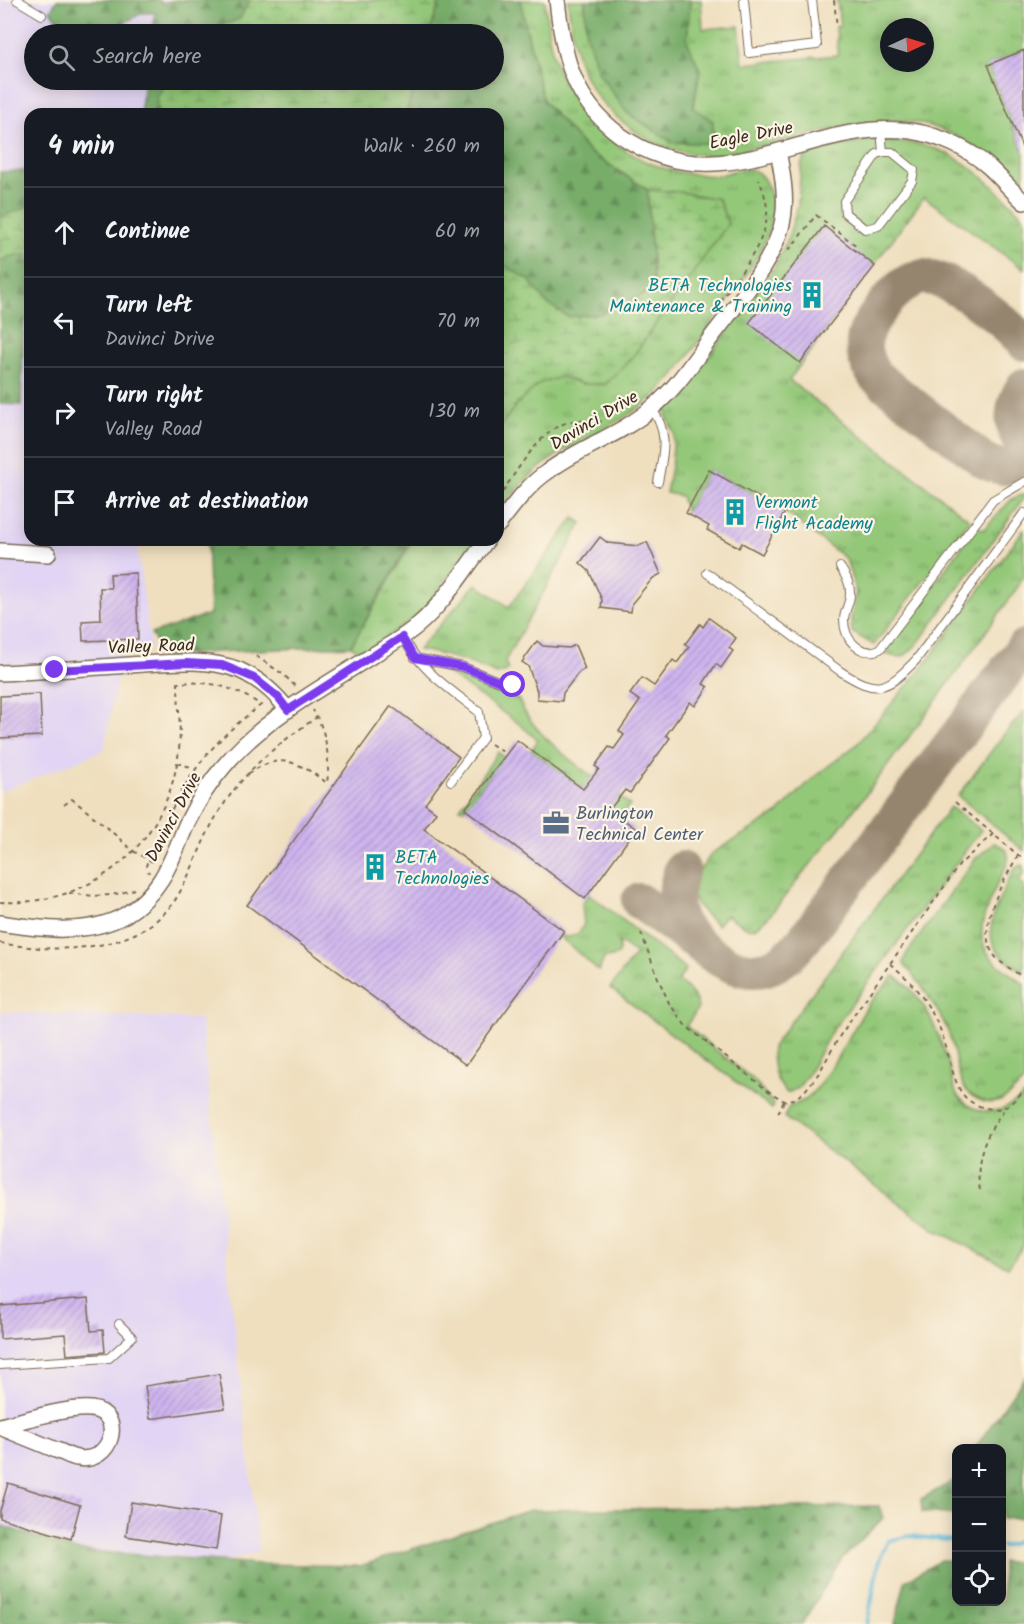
<!DOCTYPE html>
<meta charset="utf-8">
<style>
body{margin:0;font-family:Kalam,sans-serif;background:#242831;color:#f1f3f6}
.controls{position:absolute;right:18px;bottom:18px;display:grid;overflow:hidden;border-radius:12px;box-shadow:0 3px 15px #0003}
.controls button{width:54px;height:54px;display:grid;place-items:center;padding:0;border:0;border-bottom:2px solid #363941;background:#171b24;color:#f1f3f6;font:30px sans-serif}
.compass{position:absolute;left:880px;top:18px;width:54px;height:54px;border-radius:50%;background:#171b24;box-shadow:0 3px 15px #0003;rotate:86deg}
.stop{position:absolute;width:18px;height:18px;margin:-14px;border:4px solid #7c3aed;border-radius:50%;background:#fff}
.stop.end{background:#7c3aed;border-color:#fff;box-shadow:0 2px 6px #0008}
.list{margin:0;padding:0;list-style:none}
h2{display:flex;justify-content:space-between;align-items:center;height:78px;margin:0;padding:0 24px;font-size:26px}
h2 small{font-size:20px;font-weight:400;color:#9ea1a6}
.list li{display:grid;grid-template-columns:39px 1fr auto;gap:18px;align-items:center;box-sizing:border-box;height:90px;padding:0 24px;border-top:2px solid #363941}
.list b{display:block;font-size:22px;white-space:nowrap}
.list p{margin:0;font-size:20px;white-space:nowrap;color:#9ea1a6}
.list em{font-size:20px;font-style:normal;color:#9ea1a6}
.icon{flex:none;width:33px;height:33px;fill:none;stroke:currentColor;stroke-width:2;stroke-linecap:round;stroke-linejoin:round}
.map{position:relative;flex:none;width:1024px;height:1624px;overflow:hidden}
.search{position:absolute;background:#171b24;box-shadow:0 3px 15px #0003;left:24px;top:24px;width:480px;height:66px;display:flex;align-items:center;gap:15px;box-sizing:border-box;padding:0 21px;border-radius:33px;color:#9ea1a6;font-size:22px}
.panel{position:absolute;background:#171b24;box-shadow:0 3px 15px #0003;left:24px;top:108px;width:480px;height:438px;border-radius:18px}
.map>svg:first-child{display:block}
</style>
<div class="map">
<svg width="1024" height="1624" viewBox="0 0 1024 1624">
<defs>
<pattern id="grass-tufts" width="24" height="20" patternUnits="userSpaceOnUse" patternTransform="scale(1.5)"><rect width="24" height="20" fill="#94c879"/><path d="M3 7l-1-3M5 7V3M7 7l1-3M15 17l-1-3M17 17v-4M19 17l1-3" fill="none" stroke="#7aa363"/></pattern>
<pattern id="forest-firs" width="22" height="20" patternUnits="userSpaceOnUse" patternTransform="scale(1.5)"><rect width="22" height="20" fill="#77ac69"/><path d="M5 1l3.5 6h-7zM16 11l3.5 6h-7z" fill="#638c56"/></pattern>
<pattern id="wetland-marsh" width="20" height="14" patternUnits="userSpaceOnUse" patternTransform="scale(1.5)"><rect width="20" height="14" fill="#94c879"/><path d="M1 5h8M5 5V1M11 12h8M15 12V8" fill="none" stroke="#7aa363"/></pattern>
<pattern id="building-hatch" width="6" height="6" patternUnits="userSpaceOnUse" patternTransform="scale(1.5)"><rect width="6" height="6" fill="#cfb5f0"/><path d="M-1 1l2-2M0 6l6-6M5 7l2-2" fill="none" stroke="#a993c2"/></pattern>
</defs>
<rect width="100%" height="100%" fill="#fcf5e5"/>
<filter id="ink" filterUnits="userSpaceOnUse"><feTurbulence type="fractalNoise" baseFrequency=".0167" numOctaves="2"/><feDisplacementMap in="SourceGraphic" scale="12" xChannelSelector="R" yChannelSelector="G"/><feConvolveMatrix kernelMatrix="1 2 1 2 8 2 1 2 1" color-interpolation-filters="sRGB"/></filter>
<filter id="wash" filterUnits="userSpaceOnUse"><feTurbulence type="fractalNoise" baseFrequency=".008" numOctaves="4" result="noise"/><feDisplacementMap in="SourceGraphic" scale="24" xChannelSelector="R" yChannelSelector="G"/><feGaussianBlur stdDeviation="1.35" result="paint"/><feColorMatrix in="noise" values="0 0 0 0 0 0 0 0 0 0 0 0 0 0 0 0 0 1.4 0 .05"/><feComposite in="paint" operator="in"/></filter>
<g filter="url(#wash)">
<rect width="100%" height="100%" fill="#efdfbf"/>
<path fill="#e1d4f4" d="M0,0h210l-5,34h-171v46h164l-5,34h-163v426h106l15,108 -30,7 -17,95 -104,42z
M0,1012l201,7 58,533 -256,72h-3z"/>
<path fill="url(#grass-tufts)" stroke="#68794c" stroke-width="1.5" fill-rule="evenodd" d="M520,0h25c2,21 4,47 12,67 24,57 74,101 136,107 7,0 15,2 23,2 11,-2 28,-11 39,-5 7,3 11,11 14,18 16,40 -28,95 -51,125 -23,31 -44,68 -75,91 -27,20 -59,33 -87,51 -23,14 -41,34 -58,56v-83l19,-25 24,-22 22,-5 19,7h24l27,-28 95,-132 -10,-25 -38,-7 -32,-2 -59,-38 -46,-51z
M568,0h17l1,33 107,76 7,-39 -13,-29 3,-41h11l2,29 36,-3 4,38 95,-9 -2,-28 4,-1 -3,-26h187v50l-36,15 36,88v33c-32,-29 -67,-57 -112,-64 -24,-4 -48,1 -72,6 -26,6 -53,12 -80,18 -16,4 -36,9 -53,9 -31,-1 -59,-13 -83,-32 -44,-34 -51,-71 -56,-123zM889,27h36v36h-36z
M869,140c20,1 38,1 57,6 39,9 70,43 98,71v52l-100,-72 -135,183 181,140 -96,125 -22,-13 -1,-13 5,-27 -10,-33 -61,-47 -76,-42 -23,43 -5,-17 -15,-3 6,-32 2,-28 -8,-18 1,-7 24,-28 83,-112 14,-30 10,-34 3,-38 3,-8 8,-5 22,-6z
M1024,494v4l-106,145c-13,14 -16,18 -34,10l93,-127 6,4 29,-31z
M574,518l8,5 -77,138 3,9 -11,4c-26,-11 -50,-20 -79,-24l58,-66 33,23z
M1024,529v48l-13,20 -73,101 -77,103 -91,114 -13,12 -8,2 -23,-14 -9,10c-14,-12 -24,-21 -27,-41l22,-31 65,-39 37,-37 42,-32 68,-79z
M413,540h64l-55,71 -12,10 -48,32 -11,-7z
M439,667l35,10 45,23c13,38 79,80 111,105l-10,11 -89,-65 7,-11 -19,-16z
M1024,712v139l-66,-55 46,-62z
M498,752l6,5 -39,52 -5,-1z
M950,807l31,23 -150,202 -24,44 -9,12 -11,5c-13,-12 -15,-28 -15,-46z
M994,843c8,3 15,6 14,16 0,6 -6,15 -9,21 -8,18 -23,46 -15,66 7,17 26,27 40,38v97c-15,16 -28,30 -50,16 -5,-3 -10,-8 -12,-14 -7,-15 -7,-33 -13,-49 -6,-17 -31,-56 -45,-69v-5l3,-7 69,-95z
M1023,865l1,8 -5,8 5,4v88c-8,-6 -20,-13 -26,-21 -19,-22 5,-58 14,-80l5,-5z
M589,894l97,75 -8,12c11,8 17,13 20,27l-12,18 69,55 19,24 -2,4 -162,-121 26,-34 -18,-12c3,14 0,15 -14,16l-5,13 -40,-35 11,1 9,-4 5,-9 -2,-20z
M894,976c30,17 45,58 55,90 2,9 4,25 10,31 20,22 45,17 65,-2v150l-16,22 -74,-38 -150,-112 5,-10 16,-7 12,-12 17,-25 35,-60z"/>
<path fill="url(#forest-firs)" stroke="#596b44" stroke-width="1.5" d="M57,0h102l4,3 12,-3h75l-10,19 -41,15h-47l4,-21h-14l-38,21 -34,-1 -20,-22z
M440,0h80l23,101 46,51 59,38 6,100 -54,24 -32,3 -22,-14 -17,-23 -27,-16 -4,1v-151h-92l9,-34h79v-46h-65z
M585,0h105l-3,41 13,29 -7,38 20,13 1,23 -42,-2 -45,-29 -29,-41 -12,-39z
M145,80h22l-10,16v18h-17z
M30,170v148l-6,5 -3,82 -21,-1v-232z
M207,540h183l19,4 -58,102 -134,6 -52,4 -14,-22 59,-20z
M1024,1378v140l-22,1v-71h-27z
M956,1476v39l-34,-3 -1,-13 31,-17z
M879,1506l4,12 -42,42 -39,64h-802v-99l74,25 184,14 102,2 170,-56z
M941,1560l15,1v41h46v-40h22v62h-129l10,-43z"/>
<path fill="url(#wetland-marsh)" stroke="#68794c" stroke-width="1.5" d="M250,0h190l-11,34h-230l41,-15z
M167,80h248l-9,34h-249v-18z
M648,190l32,2 38,7 10,25 -95,132 -27,28h-24l-19,-7 -22,5 -24,22 -19,25v-164l4,-1 27,16 17,23 22,14 32,-3 54,-24z
M30,206v49h-15l-15,6v-44z"/>
<g fill="none" stroke-linecap="round" stroke-linejoin="round">
<path stroke="#57b6d6" stroke-width="4" d="M1002,1546h4l18,-7
M867,1624l12,-64 9,-19 21,-5 47,5"/>
<path stroke="#95846e" stroke-width="36" d="M1024,343c-17,-21 -72,-65 -99,-66 -8,0 -19,5 -25,11 -11,9 -32,35 -35,48 -4,15 2,28 10,40l108,84c15,8 24,8 41,7
M1024,386c-12,18 -16,41 0,59
M682,869c-14,39 -5,60 28,84 38,27 66,22 95,-15l219,-291
M639,901l51,37"/>
</g>
<g id="blocks">
<path fill="url(#building-hatch)" d="M1024,50v102l-36,-87z
M824,226l51,40 -75,97 -51,-40z
M709,470l76,42 -23,42 -20,-11 -3,5 -32,-18 2,-4 -23,-13z
M600,537l8,6 31,3 8,-4 14,32 -8,4 -21,25 -1,9 -30,-4 1,-8 -13,-29 -9,-8z
M136,573l2,66 -55,2 -1,-20 19,-1 -1,-32h11l-1,-14z
M709,618l27,20 -7,10 4,3 -12,17 -5,-4 -13,20 5,3 -13,19 -5,-4 -24,33 4,3 -40,55 -5,-3 -15,19 26,20 -51,70 -120,-90 52,-69 66,49 16,-20 -4,-3 14,-19 5,2 10,-14 -5,-4 21,-30 -10,-7 12,-16 12,8 19,-26 4,3 12,-16 -4,-3 15,-20 3,3z
M537,641l6,5 26,2 6,-3 10,24 -6,3 -16,21 -1,8 -25,-2v-8l-9,-25 -6,-4z
M40,694l2,42 -42,2v-42z
M391,706l68,51 -34,47 11,8 -12,17 140,102 -98,134 -219,-160z
M88,1299l3,32 12,-1 2,22 -38,3 -2,-21 -65,5v-33z
M219,1374l6,34 -75,11 -5,-33z
M8,1483l72,22 -9,34 -71,-21v-7z
M131,1502l90,14 -5,34 -90,-14z"/>
</g>
</g>
<g filter="url(#ink)">
<use href="#blocks" fill-opacity="0" stroke="#7a6956" stroke-width="1.5"/>
<g fill="none" stroke-linecap="round" stroke-linejoin="round">
<defs>
<path id="lane" d="M17,0l25,15
M744,0l5,53 68,-8 -5,-45
M881,130l2,22 -6,2 -33,47 1,12 20,16 13,-3 34,-45 2,-11 -22,-18h-9
M652,409c18,25 11,45 6,73
M840,567c5,8 10,15 10,25 1,10 -6,18 -6,28 0,19 16,38 36,29l113,-149 31,-18
M707,573l133,98c37,24 46,20 76,-11l108,-147
M403,637c17,33 47,52 76,75l4,26 -32,43
M415,658l48,9 37,15 13,3
M0,1365l109,-7 23,-21 -13,-13"/>
<path id="street" d="M557,0c6,55 15,100 63,135 102,72 188,-18 291,-4 27,4 57,17 78,36 12,11 23,24 35,35
M498,525c15,-19 29,-39 49,-53 33,-25 74,-37 105,-64 25,-20 42,-48 61,-73 25,-33 56,-67 68,-107 7,-25 2,-52 -3,-77
M0,551l48,3
M0,673c43,-2 86,-5 129,-8 35,-2 76,-8 110,5 20,9 36,23 49,40
M0,923c39,6 89,13 125,-8 37,-23 46,-54 62,-92 10,-20 22,-40 37,-57 39,-47 98,-78 149,-111 15,-9 31,-18 45,-30 27,-23 47,-57 69,-85
M0,1426c26,-6 66,-19 91,-17 35,4 21,56 -14,49 -7,-1 -14,-6 -21,-8 -19,-8 -37,-15 -56,-23"/>
</defs>
<use href="#lane" stroke="#7a6956" stroke-width="10"/>
<use href="#street" stroke="#7a6956" stroke-width="18"/>
<path stroke="#7a6956" stroke-width="2" stroke-dasharray="4.5 4.5" stroke-linecap="butt" d="M834,0l3,27
M788,248l2,1 26,-34 42,32
M720,301c16,-22 46,-58 47,-86 1,-12 -4,-25 -8,-36
M498,499c16,-24 42,-70 71,-77 12,-3 25,1 37,-1
M256,656l28,19 12,12
M491,744l15,10
M177,763l17,5
M248,774c33,-23 50,-12 79,9 3,-21 0,-47 -10,-66
M955,802l69,58
M64,805l8,-6 32,26 29,26 20,11
M1018,855c-14,26 -44,72 -24,100 6,9 21,16 30,23
M69,893c23,4 44,4 65,-4
M0,902c90,5 165,-55 178,-145 4,-24 0,-50 0,-74 34,-2 53,3 83,22 -63,46 -82,86 -113,155l-2,6 3,7
M641,933l17,45 11,25 16,22 82,65 17,11 10,-2 10,-7 15,-19 20,-36 29,-42 92,-131 33,-30
M0,943c61,11 148,11 181,-53 13,-24 22,-51 36,-75 28,-46 57,-68 100,-98l-4,-7
M890,964c22,16 39,40 50,65 8,19 10,42 20,61 7,15 33,24 47,16 7,-4 12,-11 17,-16
M778,1113l6,-12
M980,1190c-6,-31 7,-59 27,-84"/>
<use href="#lane" stroke="#fff" stroke-width="8"/>
<use href="#street" stroke="#fff" stroke-width="15"/>
</g>
</g>
<g fill="none" stroke-linecap="round" stroke-linejoin="round" filter="url(#ink)">
<path stroke="#7c3aed" stroke-width="8" d="M55,670l131,-7 36,2 32,13 24,19 10,13 114,-73 13,21 48,9 37,15 13,3"/>
</g>
<defs>
<symbol id="building-bare" viewBox="-9 -9 18 18"><path d="M-4-6H4V6H1V3H-1V6H-4ZM-2.5-4.3h1.7v1.8h-1.7ZM.8-4.3h1.7v1.8H.8ZM-2.5-1h1.7V.8h-1.7ZM.8-1h1.7V.8H.8Z" fill="#0f9aa8" stroke="#fcf5e5" stroke-width="2.5" paint-order="stroke"/></symbol>
<symbol id="office-bare" viewBox="-9 -9 18 18"><path d="M-6-3h4V-5.5h4V-3h4V5H-6ZM-1-4.5V-3h2v-1.5ZM-6 0V1H6V0Z" fill="#5c6f8a" stroke="#fcf5e5" stroke-width="2.5" paint-order="stroke"/></symbol>
</defs>
<g fill-rule="evenodd">
<use href="#building-bare" x="793" y="276" width="38" height="38"/>
<use href="#building-bare" x="716" y="493" width="38" height="38"/>
<use href="#office-bare" x="537" y="804" width="38" height="38"/>
<use href="#building-bare" x="356" y="848" width="38" height="38"/>
</g>
<g text-anchor="middle" stroke-width="4.5" stroke-linejoin="round" paint-order="stroke">
<g font-size="18" fill="#3b2a1e" stroke="#fcf5e5">
<text transform="translate(751 135) rotate(-11)" y="6">Eagle Drive</text>
<text transform="translate(594 420) rotate(-31)" y="6">Davinci Drive</text>
<text transform="translate(151 646) rotate(-2)" y="6">Valley Road</text>
<text transform="translate(173 817) rotate(-62)" y="6">Davinci Drive</text>
</g>
<g font-size="18" fill="#0d838f" stroke="#fcf5e5" text-anchor="start">
<text x="792" y="291" text-anchor="end">BETA Technologies<tspan x="792" dy="21">Maintenance &amp; Training</tspan></text>
<text x="755" y="508">Vermont<tspan x="755" dy="21">Flight Academy</tspan></text>
<text x="395" y="863">BETA<tspan x="395" dy="21">Technologies</tspan></text>
</g>
<g font-size="18" fill="#4e5e75" stroke="#fcf5e5" text-anchor="start">
<text x="576" y="819">Burlington<tspan x="576" dy="21">Technical Center</tspan></text>
</g>
</g>
</svg>
<div class="controls">
<button>+</button>
<button>−</button>
<button><svg class="icon" aria-label="locate" viewBox="0 0 24 24"><circle cx="12" cy="12" r="6"/><path d="M12 2v4M12 18v4M2 12h4M18 12h4"/></svg></button>
</div>
<svg class="compass" viewBox="-18 -18 36 36"><path d="M0-13l5 13h-10z" fill="#e53935"/><path d="M0 13l5-13h-10z" fill="#9ea1a6"/></svg>
<div class="stop" style="left:513px;top:685px"></div>
<div class="stop end" style="left:55px;top:670px"></div>
<div class="search"><svg class="icon" aria-label="search" viewBox="0 0 24 24"><circle cx="10" cy="10" r="6"/><path d="M15 15l6 6"/></svg>Search here</div>
<section class="panel">
<h2>4 min<small>Walk · 260 m</small></h2>
<ul class="list">
<li><svg class="icon" aria-label="ahead" viewBox="0 0 24 24"><path d="M12 20V5M6 11l6-6 6 6"/></svg><div><b>Continue</b></div><em>60 m</em></li>
<li><svg class="icon" aria-label="left" viewBox="0 0 24 24"><path d="M17 20v-9H6M10 6l-5 5 5 5"/></svg><div><b>Turn left</b><p>Davinci Drive</p></div><em>70 m</em></li>
<li><svg class="icon" aria-label="right" viewBox="0 0 24 24"><path d="M7 20v-9h11M14 6l5 5-5 5"/></svg><div><b>Turn right</b><p>Valley Road</p></div><em>130 m</em></li>
<li><svg class="icon" aria-label="arrive" viewBox="0 0 24 24"><path d="M6 21V4h12l-3 4 3 4H6"/></svg><div><b>Arrive at destination</b></div></li>
</ul>
</section>
</div>
